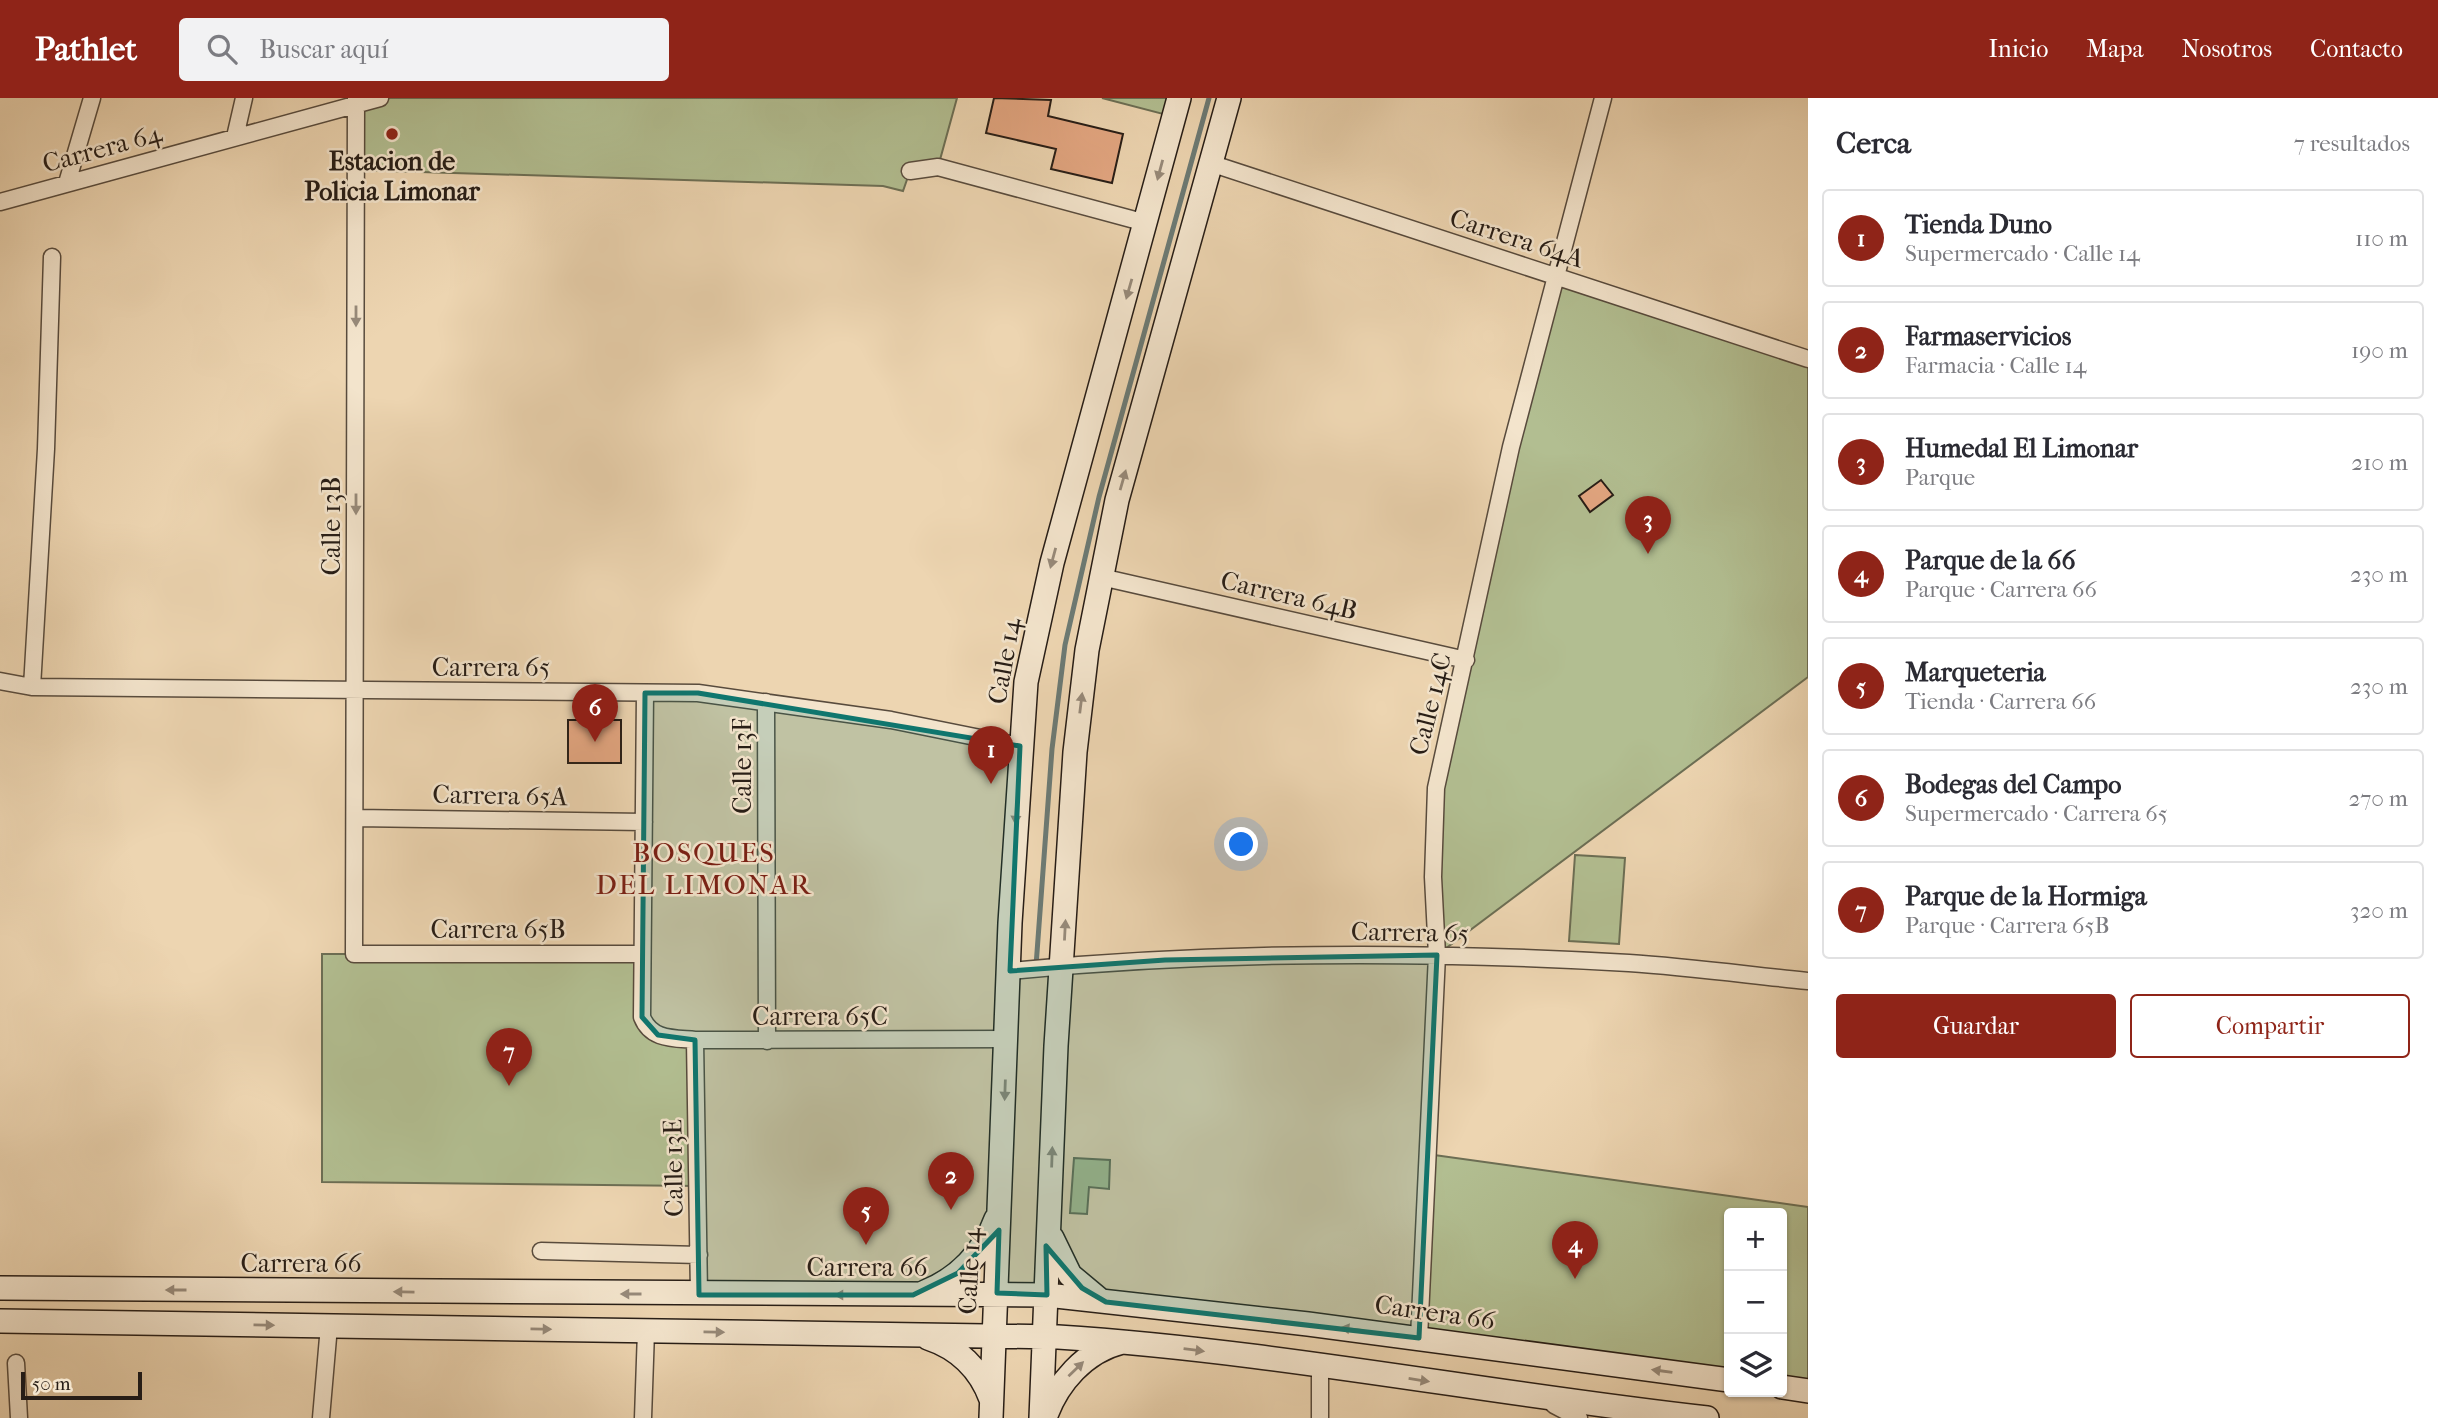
<!DOCTYPE html>
<html lang="es">
<meta charset="utf-8">
<style>
body{margin:0;font-family:"IM FELL French Canon",serif;background:#f2f2f3;color:#2b2b33}
.controls{position:absolute;right:21px;bottom:21px;display:grid;overflow:hidden;border-radius:7px;box-shadow:0 2px 5px #0004}
.controls button{width:63px;height:63px;display:grid;place-items:center;padding:0;border:0;border-bottom:2px solid #e1e1e2;background:#fff;color:#2b2b33;font:35px sans-serif}
.scale{position:absolute;left:21px;bottom:18px;width:121px;box-sizing:border-box;padding-left:7px;border:4px solid #271d16;border-top:0;font-size:19px;line-height:24px;white-space:nowrap;color:#271d16;-webkit-text-stroke:5px #f3e4cc;paint-order:stroke}
.you{position:absolute;left:1242px;top:747px;width:24px;height:24px;margin:-18px;border:5px solid #fff;border-radius:50%;background:#1a73e8;box-shadow:0 0 0 10px #1a73e833}
.badge{display:grid;place-items:center;width:46px;height:46px;border-radius:50%;background:#8f2418;color:#fff;font-size:23px;font-weight:700}
.pin{position:absolute;translate:-50% -58px;filter:drop-shadow(0 2px 4px #0008)}
.pin::after{content:'';position:absolute;top:37px;width:24px;height:21px;background:inherit;clip-path:polygon(0 0,100% 0,50% 100%)}
.list{margin:0;padding:0;list-style:none}
h2{display:flex;justify-content:space-between;align-items:center;height:91px;margin:0;padding:0 28px;font-size:30px}
h2 small{font-size:23px;font-weight:400;color:#7c7c81}
.list li{display:grid;grid-template-columns:46px 1fr auto;gap:21px;align-items:center;box-sizing:border-box;height:98px;margin:0 14px 14px;padding:0 14px;border:2px solid #e1e1e2;border-radius:7px}
.list b{display:block;font-size:26px;white-space:nowrap}
.list p{margin:0;font-size:23px;white-space:nowrap;color:#7c7c81}
.list em{font-size:23px;font-style:normal;color:#7c7c81}
.actions{display:flex;gap:14px;padding:21px 28px}
.actions a{flex:1;padding:16px 0;border:2px solid #8f2418;border-radius:7px;text-align:center;font-size:24px;color:#8f2418}
.actions .main{background:#8f2418;color:#fff}
.icon{flex:none;width:38px;height:38px;fill:none;stroke:currentColor;stroke-width:2;stroke-linecap:round;stroke-linejoin:round}
.map{position:relative;flex:none;width:1808px;height:1320px;overflow:hidden}
header{display:flex;align-items:center;gap:42px;box-sizing:border-box;height:98px;padding:0 35px;background:#8f2418;color:#fff}
header strong{font-size:33px}
nav{display:flex;gap:38px;margin-inline-start:auto;font-size:24px}
.search{width:490px;height:63px;background:#f2f2f3;display:flex;align-items:center;gap:18px;box-sizing:border-box;padding:0 24px;border-radius:7px;color:#7c7c81;font-size:26px}
main{display:flex}
aside{flex:1;background:#fff}
.map>svg:first-child{display:block}
</style>
<header>
<strong>Pathlet</strong>
<div class="search"><svg class="icon" aria-label="search" viewBox="0 0 24 24"><circle cx="10" cy="10" r="6"/><path d="M15 15l6 6"/></svg>Buscar aquí</div>
<nav><a>Inicio</a><a>Mapa</a><a>Nosotros</a><a>Contacto</a></nav>
</header>
<main>
<div class="map">
<svg width="1808" height="1320" viewBox="0 0 1808 1320">
<rect width="100%" height="100%" fill="#edd5b1"/>
<filter id="stains"><feTurbulence type="fractalNoise" baseFrequency=".00286" numOctaves="4"/><feColorMatrix values="0 0 0 0 .2 0 0 0 0 .09 0 0 0 0 .02 0 0 0 .5 -.17"/></filter>
<radialGradient id="worn" r=".72"><stop offset=".6" stop-color="#630" stop-opacity="0"/><stop offset="1" stop-color="#630" stop-opacity=".3"/></radialGradient>
<path fill="#b2be91" stroke="#6c6e54" stroke-width="2" d="M380,0h577l-19,69 -28,4 -7,20 -20,-5 -527,-16v-65z
M1102,0h77l-16,16z
M1556,178l252,83v318l-371,278 -4,-125z
M1575,757l50,3 -6,86 -50,-3z
M322,856h320l5,74 48,12 2,146 -375,-4z
M1427,1056l381,53v184l-26,-4v-174h-53v167l-310,-42z
M1074,1060l36,2 -1,29 -20,-2 -2,27 -17,-1z"/>
<g fill="none" stroke-linecap="round" stroke-linejoin="round">
<path stroke="#6c7a74" stroke-width="5" d="M1036,868l16,-217 13,-104 34,-148 110,-399"/>
</g>
<path fill="#e3a681" stroke="#271d16" stroke-width="2" d="M994,0l57,2 -3,16 75,18 -11,49 -61,-14 5,-20 -70,-16z
M1601,382l12,15 -23,17 -11,-16z
M568,622h53v43h-53z"/>
<g fill="none" stroke-linecap="round" stroke-linejoin="round">
<defs>
<path id="street" d="M356,0l-2,856h288
M235,39l9,-39
M1210,65l598,196
M910,73l28,-4 208,56
M67,85l25,-85
M0,104l380,-104
M1101,479l365,83
M0,583l32,6 666,6 193,27 129,26
M32,589l14,-238 6,-192
M645,595l-3,324c9,23 31,21 53,23l313,-1
M766,604l1,339
M356,720l288,4
M1010,873c206,-20 413,-20 619,-8 60,4 119,12 179,18
M695,942l4,255
M541,1153l158,4
M1419,1240l18,-383 -4,-78 3,-89 75,-341 92,-349
M16,1265l3,55
M1554,1307l25,13
M321,1320l8,-92
M643,1320l3,-87
M1320,1320v-53"/>
<path id="secondary" d="M1052,1140l18,37 30,25
M0,1190l1047,7 261,29 421,56
M925,1194c33,-13 59,-40 71,-73
M0,1223l1058,16c217,14 432,57 649,81
M928,1240c30,10 52,31 63,61
M1782,1289l26,4
M991,1320l19,-495 16,-241 26,-119 127,-465
M1041,1320l15,-372 19,-294 12,-102 30,-150 112,-402
M1045,1320c12,-35 40,-67 77,-76"/>
</defs>
<use href="#street" stroke="#584b3d" stroke-width="19"/>
<use href="#secondary" stroke="#271d16" stroke-width="26"/>
<use href="#street" stroke="#f3e4cc" stroke-width="16"/>
<use href="#secondary" stroke="#f3e4cc" stroke-width="23"/>
</g>
<defs><path id="oneway-solid" d="M-6-.8H1V-3.2L6.5 0L1 3.2V.8H-6Z" transform="scale(1.75)"/></defs>
<g fill="#978a7a">
<use href="#oneway-solid" transform="translate(1160 72) rotate(105)"/>
<use href="#oneway-solid" transform="translate(1129 191) rotate(106)"/>
<use href="#oneway-solid" transform="translate(356 218) rotate(90)"/>
<use href="#oneway-solid" transform="translate(1123 382) rotate(-74)"/>
<use href="#oneway-solid" transform="translate(356 406) rotate(90)"/>
<use href="#oneway-solid" transform="translate(1053 460) rotate(105)"/>
<use href="#oneway-solid" transform="translate(1081 605) rotate(-83)"/>
<use href="#oneway-solid" transform="translate(1016 716) rotate(93)"/>
<use href="#oneway-solid" transform="translate(1065 832) rotate(-87)"/>
<use href="#oneway-solid" transform="translate(1005 992) rotate(92)"/>
<use href="#oneway-solid" transform="translate(1052 1059) rotate(-88)"/>
<use href="#oneway-solid" transform="translate(176 1192) rotate(-180)"/>
<use href="#oneway-solid" transform="translate(404 1194) rotate(-179)"/>
<use href="#oneway-solid" transform="translate(631 1196) rotate(-180)"/>
<use href="#oneway-solid" transform="translate(845 1197) rotate(-180)"/>
<use href="#oneway-solid" transform="translate(264 1227) rotate(1)"/>
<use href="#oneway-solid" transform="translate(541 1231) rotate(1)"/>
<use href="#oneway-solid" transform="translate(1351 1231) rotate(-173)"/>
<use href="#oneway-solid" transform="translate(714 1234) rotate(1)"/>
<use href="#oneway-solid" transform="translate(1194 1252) rotate(7)"/>
<use href="#oneway-solid" transform="translate(1076 1271) rotate(-44)"/>
<use href="#oneway-solid" transform="translate(1662 1273) rotate(-172)"/>
<use href="#oneway-solid" transform="translate(1419 1282) rotate(9)"/>
</g>
<path fill="#0f766e" fill-opacity="0.2" stroke="#0f766e" stroke-width="5" stroke-linejoin="round" d="M645,595h53l322,53 -10,225 155,-11 272,-5 -18,383 -313,-36 -24,-14 -36,-42 1,49 -50,-2 2,-63 -41,43 -45,22h-214l-4,-255 -37,-5 -16,-18z"/>
<circle fill="#8f2418" stroke="#f3e4cc" stroke-width="2.5" cx="392" cy="36" r="7"/>
<g text-anchor="middle" stroke-width="5" stroke-linejoin="round" paint-order="stroke">
<g font-size="26" fill="#271d16" stroke="#f3e4cc">
<text transform="translate(102 50) rotate(-15)" y="9">Carrera 64</text>
<text transform="translate(1517 140) rotate(18)" y="9">Carrera 64A</text>
<text transform="translate(331 428) rotate(-90)" y="9">Calle 13B</text>
<text transform="translate(1289 497) rotate(13)" y="9">Carrera 64B</text>
<text transform="translate(1004 563) rotate(-80)" y="9">Calle 14</text>
<text x="491" y="578">Carrera 65</text>
<text transform="translate(1430 606) rotate(-76)" y="9">Calle 14C</text>
<text transform="translate(742 668) rotate(-90)" y="9">Calle 13F</text>
<text transform="translate(500 697) rotate(1)" y="9">Carrera 65A</text>
<text x="498" y="840">Carrera 65B</text>
<text transform="translate(1410 834) rotate(1)" y="9">Carrera 65</text>
<text x="820" y="927">Carrera 65C</text>
<text transform="translate(673 1070) rotate(-91)" y="9">Calle 13E</text>
<text x="301" y="1174">Carrera 66</text>
<text x="867" y="1178">Carrera 66</text>
<text transform="translate(969 1173) rotate(-87)" y="9">Calle 14</text>
<text transform="translate(1435 1214) rotate(8)" y="9">Carrera 66</text>
</g>
<g font-size="26" font-weight="bold" fill="#271d16" stroke="#f3e4cc">
<text x="392" y="72">Estacion de<tspan x="392" dy="30">Policia Limonar</tspan></text>
</g>
<g font-size="28" letter-spacing="2" fill="#7a1f14" stroke="#f3e4cc">
<text x="704" y="764">BOSQUES<tspan x="704" dy="32">DEL LIMONAR</tspan></text>
</g>
</g>
<rect width="100%" height="100%" filter="url(#stains)"/>
<rect width="100%" height="100%" fill="url(#worn)"/>
</svg>
<div class="controls">
<button>+</button>
<button>−</button>
<button><svg class="icon" aria-label="layers" viewBox="0 0 24 24"><path d="M12 4l9 5-9 5-9-5zM3 14l9 5 9-5"/></svg></button>
</div>
<div class="scale">50 m</div>
<div class="you"></div>
<div class="pin badge" style="left:991px;top:686px">1</div>
<div class="pin badge" style="left:951px;top:1112px">2</div>
<div class="pin badge" style="left:1648px;top:456px">3</div>
<div class="pin badge" style="left:1575px;top:1181px">4</div>
<div class="pin badge" style="left:866px;top:1147px">5</div>
<div class="pin badge" style="left:595px;top:644px">6</div>
<div class="pin badge" style="left:509px;top:988px">7</div>
</div>
<aside>
<h2>Cerca<small>7 resultados</small></h2>
<ul class="list">
<li><span class="badge">1</span><div><b>Tienda Duno</b><p>Supermercado · Calle 14</p></div><em>110 m</em></li>
<li><span class="badge">2</span><div><b>Farmaservicios</b><p>Farmacia · Calle 14</p></div><em>190 m</em></li>
<li><span class="badge">3</span><div><b>Humedal El Limonar</b><p>Parque</p></div><em>210 m</em></li>
<li><span class="badge">4</span><div><b>Parque de la 66</b><p>Parque · Carrera 66</p></div><em>230 m</em></li>
<li><span class="badge">5</span><div><b>Marqueteria</b><p>Tienda · Carrera 66</p></div><em>230 m</em></li>
<li><span class="badge">6</span><div><b>Bodegas del Campo</b><p>Supermercado · Carrera 65</p></div><em>270 m</em></li>
<li><span class="badge">7</span><div><b>Parque de la Hormiga</b><p>Parque · Carrera 65B</p></div><em>320 m</em></li>
</ul>
<div class="actions"><a class="main">Guardar</a><a>Compartir</a></div>
</aside>
</main>
